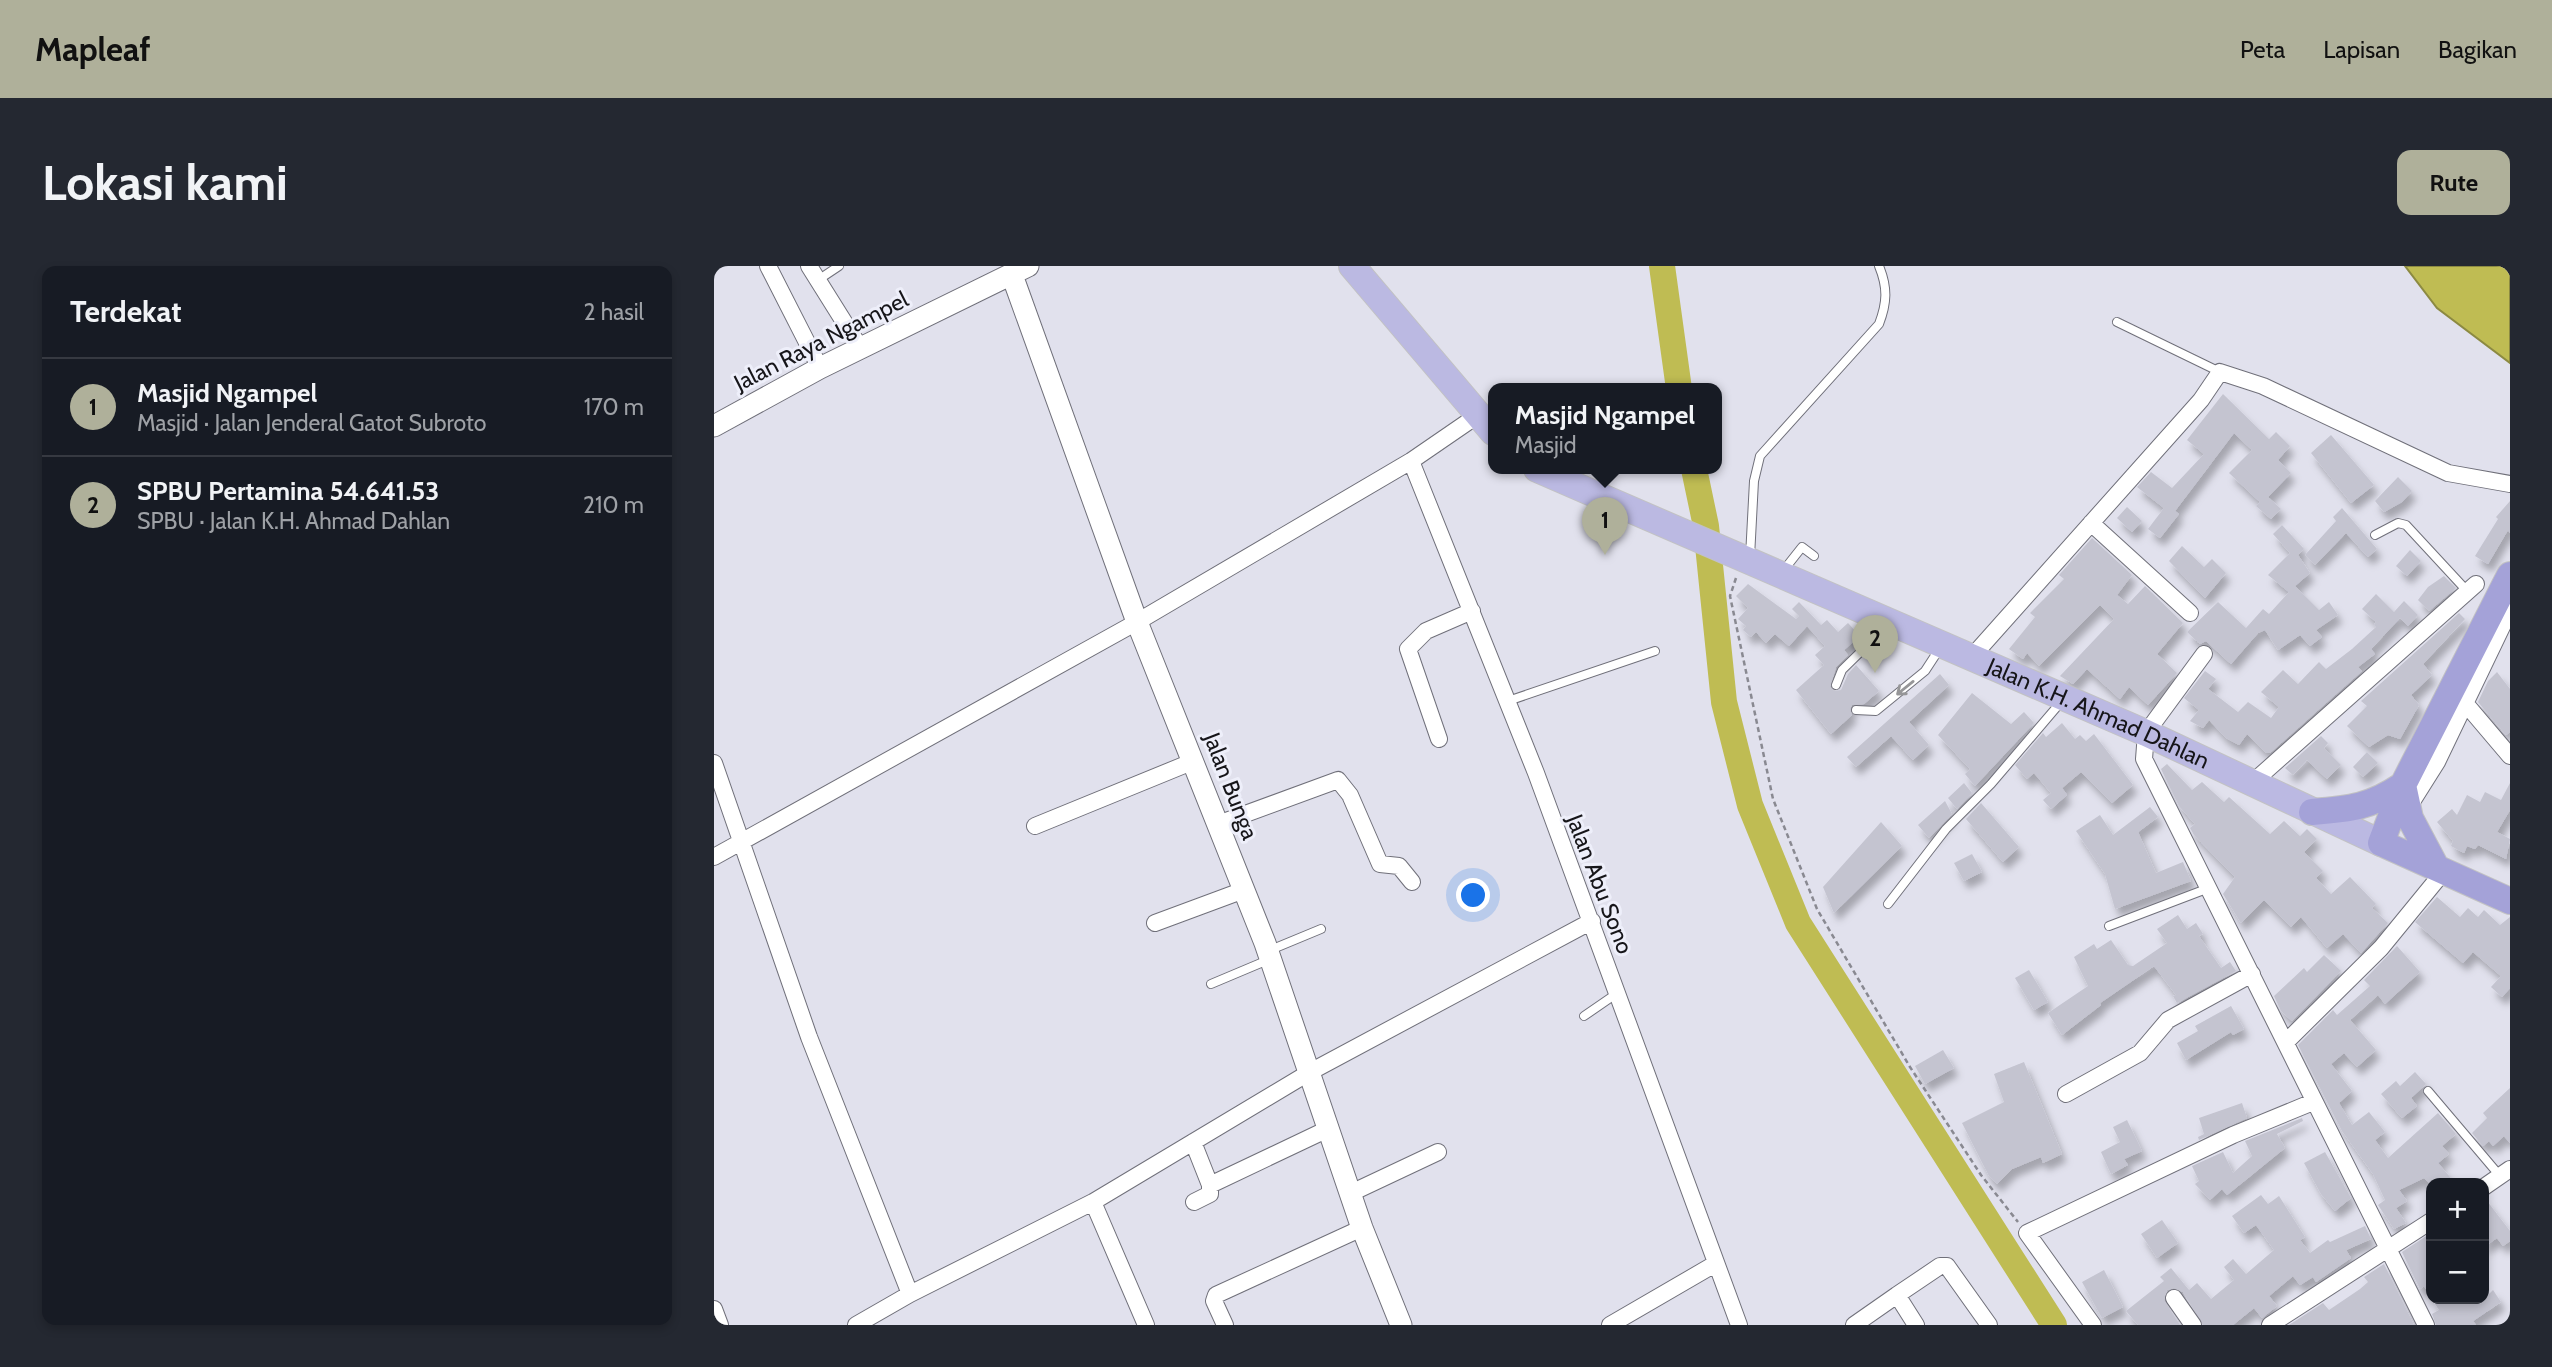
<!DOCTYPE html>
<html lang="id">
<meta charset="utf-8">
<style>
body{margin:0;font-family:Cabin,sans-serif;background:#242831;color:#f1f3f6}
.controls{position:absolute;right:21px;bottom:21px;display:grid;overflow:hidden;border-radius:14px;box-shadow:0 4px 10px #0003}
.controls button{width:63px;height:63px;display:grid;place-items:center;padding:0;border:0;border-bottom:2px solid #363941;background:#171b24;color:#f1f3f6;font:35px sans-serif}
.you{position:absolute;left:760px;top:630px;width:24px;height:24px;margin:-18px;border:5px solid #fff;border-radius:50%;background:#1a73e8;box-shadow:0 0 0 10px #1a73e833}
.badge{display:grid;place-items:center;width:46px;height:46px;border-radius:50%;background:#afb09a;color:#111;font-size:23px;font-weight:700}
.pin{position:absolute;translate:-50% -58px;filter:drop-shadow(0 2px 4px #0008)}
.pin::after{content:'';position:absolute;top:37px;width:24px;height:21px;background:inherit;clip-path:polygon(0 0,100% 0,50% 100%)}
.popup{position:absolute;left:774px;top:117px;width:234px;height:91px;box-sizing:border-box;display:grid;place-content:center;border-radius:14px;background:#171b24;filter:drop-shadow(0 2px 5px #0005);font-size:23px;white-space:nowrap;color:#9ea1a6}
.popup b{font-size:26px;color:#f1f3f6}
.popup::after{content:'';position:absolute;left:50%;top:100%;margin-left:-14px;border:14px solid transparent;border-top-color:#171b24}
.list{margin:0;padding:0;list-style:none}
h2{display:flex;justify-content:space-between;align-items:center;height:91px;margin:0;padding:0 28px;font-size:30px}
h2 small{font-size:23px;font-weight:400;color:#9ea1a6}
.list li{display:grid;grid-template-columns:46px 1fr auto;gap:21px;align-items:center;box-sizing:border-box;height:98px;padding:0 28px;border-top:2px solid #363941}
.list b{display:block;font-size:26px;white-space:nowrap}
.list p{margin:0;font-size:23px;white-space:nowrap;color:#9ea1a6}
.list em{font-size:23px;font-style:normal;color:#9ea1a6}
.map{position:relative;flex:none;width:1796px;height:1059px;overflow:hidden;border-radius:14px}
header{display:flex;align-items:center;gap:42px;box-sizing:border-box;height:98px;padding:0 35px;background:#afb09a;color:#111}
header strong{font-size:33px}
nav{display:flex;gap:38px;margin-inline-start:auto;font-size:24px}
.intro{display:flex;align-items:center;justify-content:space-between;box-sizing:border-box;height:168px;padding:0 42px}
h1{margin:0;font-size:49px}
.button{padding:18px 32px;border-radius:14px;background:#afb09a;color:#111;font-size:24px;font-weight:700}
main{display:flex;gap:42px;padding:0 42px}
aside{flex:1;background:#171b24;border-radius:14px;box-shadow:0 4px 10px #0003}
.map>svg:first-child{display:block}
</style>
<header>
<strong>Mapleaf</strong>
<nav><a>Peta</a><a>Lapisan</a><a>Bagikan</a></nav>
</header>
<div class="intro"><h1>Lokasi kami</h1><a class="button">Rute</a></div>
<main>
<aside>
<h2>Terdekat<small>2 hasil</small></h2>
<ul class="list">
<li><span class="badge">1</span><div><b>Masjid Ngampel</b><p>Masjid · Jalan Jenderal Gatot Subroto</p></div><em>170 m</em></li>
<li><span class="badge">2</span><div><b>SPBU Pertamina 54.641.53</b><p>SPBU · Jalan K.H. Ahmad Dahlan</p></div><em>210 m</em></li>
</ul>
</aside>
<div class="map">
<svg width="1796" height="1059" viewBox="0 0 1796 1059">
<defs>
<filter id="shadow"><feDropShadow dx="4.5" dy="8" stdDeviation="3.5" flood-color="#0004"/></filter>
</defs>
<rect width="100%" height="100%" fill="#e1e1ed"/>
<path fill="#bfbc53" stroke="#8c8a42" stroke-width="2" d="M1691,0h105v97l-73,-55z"/>
<g fill="none" stroke-linecap="round" stroke-linejoin="round">
<path stroke="#bfbc53" stroke-width="26" d="M948,0l17,123
M980,203l12,57 18,176 26,103 48,118 256,402"/>
</g>
<path fill="#c4c4d0" filter="url(#shadow)" d="M1509,128l46,45 7,-7 14,14 -12,14 13,13 -23,24 13,12 -10,10 -15,-13 4,-4 -31,-29 23,-23 -18,-17 -59,78 4,3 -19,24 -12,-9 16,-21 -27,-21 14,-15 21,16 32,-34 -17,-14z
M1617,169l43,50 -23,18 -40,-50z
M1684,211l14,14 -10,11 -18,10 -9,-11z
M1796,235v32l-2,-3 -20,34 -13,-8 23,-37 -2,-2z
M1413,241l15,14 -10,11 -15,-14z
M1628,242l35,41 -9,8 -22,-24 -31,32 -10,-10 31,-34 -3,-4z
M1568,259l22,24 -6,6 12,18 -15,13 24,24 10,-8 9,13 -22,15 6,7 -12,9 -10,-11 -22,15 -13,-20 -7,3 -27,31 -25,-23 -6,3 -13,-12 31,-30 28,26 17,-19 6,5 20,-22 -21,-17 22,-22 -17,-19z
M1378,272l40,37 -15,20 11,9 17,-18 38,37 -26,31 20,19 -29,32 -19,-18 -9,12 -33,-30 -14,15 -13,-8 54,-57 -14,-14 -61,61 -12,-13 -4,6 -14,-10 26,-32 -5,-4 34,-34 -5,-4z
M1468,280l22,21 8,-8 14,14 -21,25 -36,-37z
M1696,284l11,11 -14,15 -11,-10z
M1730,310l12,12 -27,23 -11,-11 10,-13z
M1034,318l48,35 3,-3 -7,-7 7,-7 22,23 6,-5 11,12 10,-9 12,13 -16,14 4,5 -12,12 -6,20 4,4 7,-1 7,-16 8,-9 23,26 -15,13 -12,1 -2,4 2,6 -21,19 -35,-44 28,-25 -9,-10 10,-9 -18,-20 -18,20 -14,-12 -9,9 -10,-11 -5,5 -8,-7 3,-4 -8,-7 10,-11 -12,-12z
M1662,328l18,18 10,-11 14,14 -10,11 -8,-8 -29,31 4,5 -17,13 4,4 -92,82 -5,-1 -18,-18 -8,11 -13,-7 -17,-18 -6,8 -13,-7 9,-11 -15,-12 21,-27 11,8 -8,10 30,23 10,-10 23,16 8,-11 -18,-15 22,-22 15,14 21,-22 7,7 26,-20 24,-22 -2,-2 2,-3 -14,-13z
M1745,347l6,6 -42,45 9,11 -21,20 8,10 -19,34 -12,-4 -19,12 -22,-21 20,-20 -6,-5z
M1783,406l13,17v43l-4,3 -28,-33 10,-21z
M1226,408l9,11 -40,37 20,23 -16,15 -22,-24 -35,31 -9,-10z
M1258,427l39,31 13,-12 10,11 -59,63 -10,-12 5,-5 -32,-34z
M1348,457l13,16 5,-4 6,6 8,-7 39,51 -21,18 -31,-31 -19,16 5,7 -16,14 -8,-9 8,-7 -17,-20 -7,6 -12,-14 28,-32 3,4z
M1607,470l7,7 -4,5 17,17 -14,14 -20,-19 -14,15 -8,-7z
M1653,486l11,11 -15,14 -10,-10z
M1453,498l25,26 10,-8 22,20 5,-5 41,37 14,-13 16,15 7,-7 10,10 -13,13 19,19 -7,7 15,16 19,-17 26,27 -4,4 16,15 -27,30 -18,-19 -16,14 -26,-31 -10,10 -27,-27 -23,23 -18,-29 12,-17 -41,-42 -4,-7 5,-4 -16,-18 -18,-37z
M1250,517l8,10 -15,16 -9,-11z
M1796,517v27l-13,22 13,7 -4,20 -28,-14 -3,4 -8,-3 -3,7 -13,-7 2,-5 -16,-19 15,-13 5,6 10,-20 13,7 5,-10 16,8z
M1231,535l7,13 -23,24 -11,-13z
M1267,537l38,44 -16,15 -37,-43z
M1436,541l8,10 -20,15 18,41 27,-11 8,19 -76,28 -10,-35 -29,-43 24,-16 13,20z
M1167,556l21,24 -68,67 -11,-26z
M1258,588l10,18 -18,9 -10,-18z
M1723,631l23,20 8,-9 10,9 6,-7 16,15 10,-8v71l-8,9 -11,-10 10,-11 -28,-24 -10,11 -48,-41z
M1464,649l9,14 9,-6 7,11 -4,2 22,32 9,-6 6,9 -59,32 -4,-7 3,-1 -22,-29 -54,37 1,2 -39,30 -14,-22 40,-27 -14,-29 20,-13 3,5 14,-9 17,25 5,1 34,-23 -10,-14z
M1683,680l23,26 -35,32 -7,-9 -28,25 26,30 -19,17 -13,-14 -13,11 21,27 -13,12 13,22 17,-13 16,20 -10,8 13,18 50,-45 18,21 -14,12 7,8 -11,9 17,20h-26l-5,-5 -25,12 8,11 -11,7 10,15 -12,6 -16,-24 7,-5 -12,-26 -31,-43 -44,-86 35,-35 4,5 33,-29 -6,-6z
M1610,689l17,16 -49,50 -11,-10 -7,-15 30,-28 3,4z
M1315,704l19,32 -14,8 -19,-32z
M1517,740l13,23 -11,6 -2,-3 -45,28 -9,-17 21,-12 -3,-5z
M1229,784l11,18 -29,16 -10,-18z
M1310,796l38,92 -19,9 -2,-6 -29,12 -15,15 -8,-8 -27,-53 42,-21 -10,-28z
M1701,806l11,12 -15,14 6,8 -15,12 -21,-24 15,-13 4,5z
M1796,822v55l-6,-7 -11,10 -4,-5 -6,5 -11,-13 15,-15 -4,-5z
M1528,837l5,15 -48,22 -1,-3 6,-3 -5,-16z
M1588,852l1,3 -26,13 8,14 -58,47 -5,-6 -12,11 -15,-16 4,-3 -7,-15 31,-14 10,21 19,-17 -7,-15z
M1413,854l15,31 -18,8 4,6 -17,9 -10,-22 19,-10 -7,-15z
M1611,886l26,46 -16,13 -14,-17 -17,-31z
M1547,929l7,9 11,-8 26,41 -5,3 10,13 18,-13 2,2 35,-16 6,13 -25,11 5,8 -35,24 -3,-5 -13,8 -7,-9 -24,20 8,10 -15,12 -8,-10 -21,17h-30l-20,-33 -9,-4 -7,2 -3,10 16,25h-42l-12,-14 38,-30 -4,-4 11,-9 18,22 8,-7 14,16 23,-19 -10,-13 9,-8 13,15 28,-24 -18,-25 -12,8 -12,-17z
M1770,931l26,34v10l-7,5 -6,-8 -13,9z
M1448,954l16,23 -21,15 -16,-24z
M1717,967v64l-7,-11 -4,3 -18,-37z
M1670,998l30,61h-125l34,-22 6,7 31,-21 8,-7 -4,-5z
M1390,1004l19,37 -21,11 -20,-36z
M1779,1024l8,12 -28,19 3,4h-40l-4,-11 7,-4 -7,-11h52z"/>
<g fill="none" stroke-linecap="round" stroke-linejoin="round">
<defs>
<path id="service" d="M104,14l21,-14
M1403,56l103,50
M1661,269l23,-12 8,2 62,67
M1036,291l4,-76 6,-25 119,-132c8,-21 9,-36 0,-58
M1069,305l19,-24 12,9
M1122,419l6,-15 44,-43
M794,435l147,-50
M1142,444l20,1 49,-40 15,-23
M1174,638l58,-75 45,-45 70,-82
M1395,660l100,-38
M554,685l53,-22
M497,718l57,-24
M870,750l32,-22
M1714,825l72,85"/>
<path id="minor" d="M54,0l52,102
M95,0l52,83
M697,195l125,312 203,552
M1377,257l99,90
M1490,388l-58,79 -2,26 282,566
M1256,393l231,-259 19,-28 43,14 185,87 62,11
M1751,437l45,53
M725,473l-31,-90 18,-18 46,-20
M0,497l95,274 101,257
M1538,517l224,-199
M1694,542l29,-46 73,-152
M504,558l120,-44 12,15 30,69 19,2 13,16
M321,560l159,-65
M0,591l423,-235 274,-161 67,-46
M441,657l89,-33
M1572,776l95,-94 63,-77
M1352,828l74,-41 28,-33 84,-46
M479,876l17,43v9l-16,8
M496,919l120,-57
M1770,921l26,-18
M637,927l87,-41
M379,936l53,123
M1460,1032l19,27
M0,1043l6,16
M142,1059l54,-31 183,-92 217,-130 282,-151
M511,1059l-11,-24 2,-6 146,-67
M896,1059l105,-61
M1140,1059l43,-30
M1202,1059l-19,-30 43,-29h7l42,59
M1379,1059l-66,-92 206,-98 80,-33
M1556,1059l161,-104"/>
<path id="tertiary" d="M298,9l125,347 128,321 97,285 39,97
M0,160l106,-58 208,-102"/>
<g id="primary">
<path d="M638,0l141,166"/>
<path id="s1" d="M823,203l609,264 235,110"/>
</g>
<path id="trunk" d="M1796,309l-107,210 -22,58 129,58
M1689,519l7,33 26,49
M1598,546c39,-3 58,-5 91,-27"/>
</defs>
<use href="#service" stroke="#70707a" stroke-width="10"/>
<use href="#minor" stroke="#70707a" stroke-width="18"/>
<use href="#tertiary" stroke="#70707a" stroke-width="23"/>
<use href="#primary" stroke="#c2c2c3" stroke-width="28"/>
<use href="#trunk" stroke="#c2c2c3" stroke-width="28"/>
<path stroke="#898991" stroke-width="2.5" stroke-dasharray="5 3.5" stroke-linecap="butt" d="M1022,312l-6,18 43,203 44,110 93,158 71,108 37,47"/>
<use href="#service" stroke="#fff" stroke-width="8"/>
<use href="#minor" stroke="#fff" stroke-width="16"/>
<use href="#tertiary" stroke="#fff" stroke-width="21"/>
<use href="#primary" stroke="#bbb9e2" stroke-width="26"/>
<use href="#trunk" stroke="#a4a2d8" stroke-width="26"/>
</g>
<defs><path id="oneway-shaft" d="M-6 0H5M1.5-3L5.5 0L1.5 3" fill="none" stroke-width="1.6" stroke-linecap="round" stroke-linejoin="round" transform="scale(1.75)"/></defs>
<use stroke="#969698" href="#oneway-shaft" transform="translate(1191 422) rotate(141)"/>
<g text-anchor="middle" stroke-width="6" stroke-linejoin="round" paint-order="stroke">
<g font-size="23" fill="#161519" stroke="#eeeffa">
<text transform="translate(107 75) rotate(-27)" y="8">Jalan Raya Ngampel</text>
<text dy="8" stroke="none"><textPath href="#s1" startOffset="612">Jalan K.H. Ahmad Dahlan</textPath></text>
<text transform="translate(517 520) rotate(69)" y="8">Jalan Bunga</text>
<text transform="translate(886 618) rotate(69)" y="8">Jalan Abu Sono</text>
</g>
</g>
</svg>
<div class="controls">
<button>+</button>
<button>−</button>
</div>
<div class="you"></div>
<div class="pin badge" style="left:891px;top:289px">1</div>
<div class="popup"><b>Masjid Ngampel</b>Masjid</div>
<div class="pin badge" style="left:1161px;top:407px">2</div>
</div>
</main>
